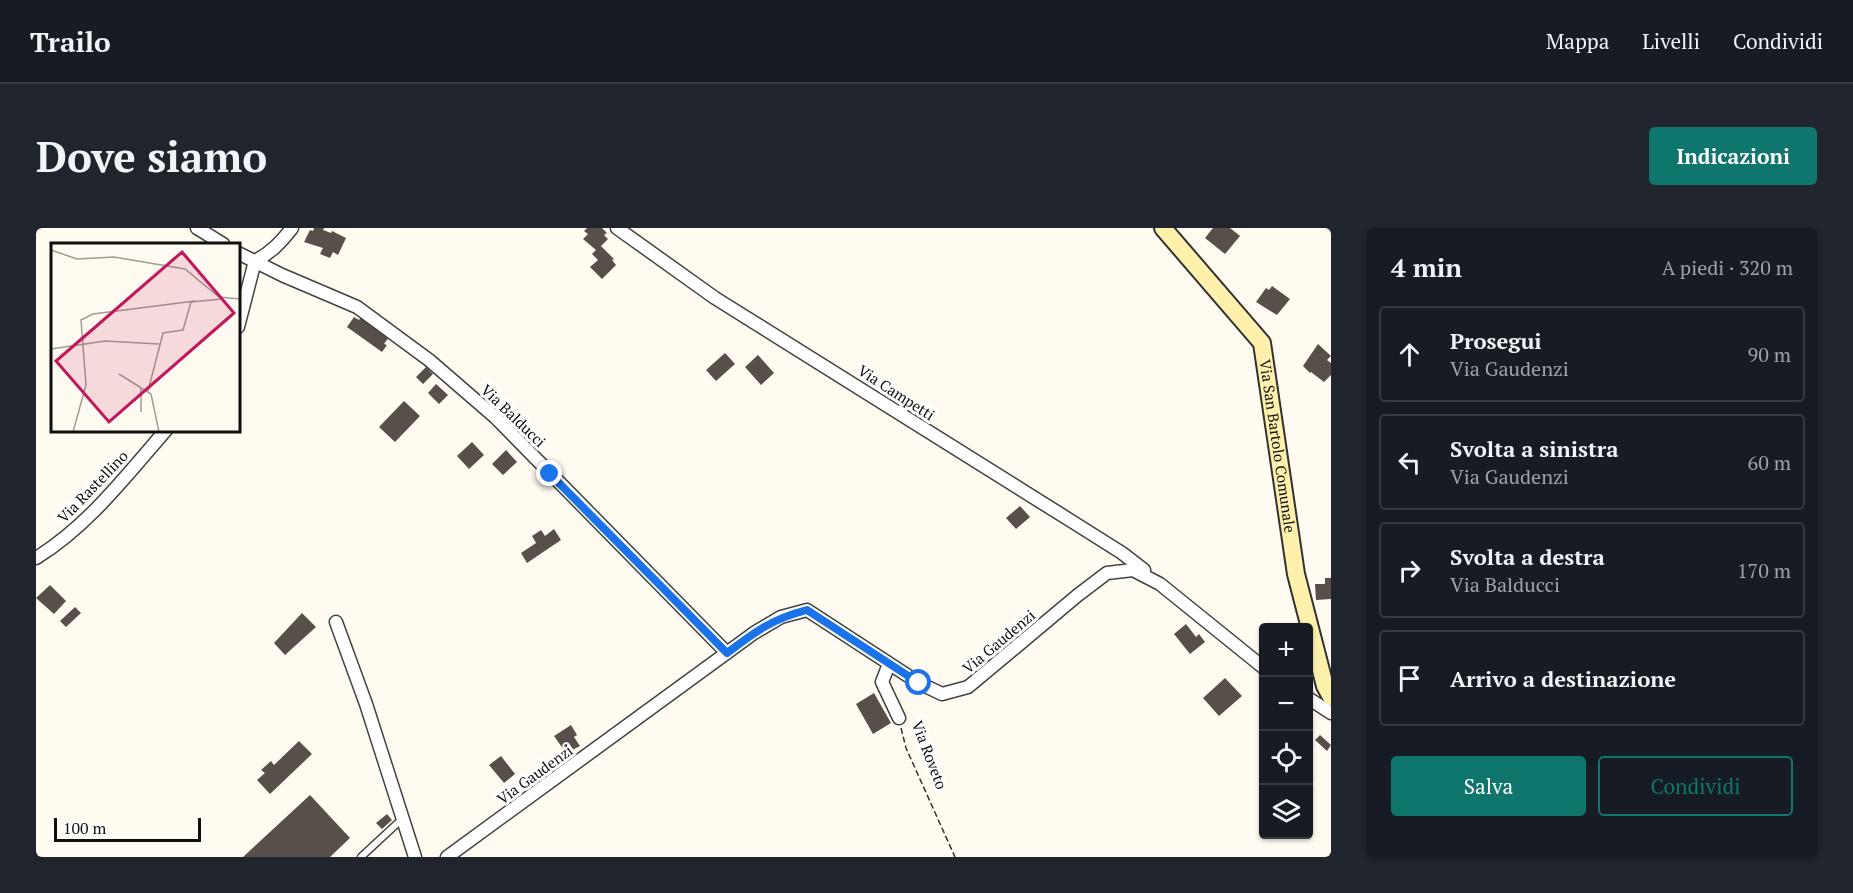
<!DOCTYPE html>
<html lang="it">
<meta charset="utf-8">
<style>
body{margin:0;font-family:"PT Serif",serif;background:#20242c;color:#f1f3f6}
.controls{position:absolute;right:18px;bottom:18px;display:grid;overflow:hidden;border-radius:6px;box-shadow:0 2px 4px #0004}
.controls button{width:54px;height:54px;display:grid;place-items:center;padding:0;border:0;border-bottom:2px solid #363941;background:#171b24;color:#f1f3f6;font:30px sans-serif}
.scale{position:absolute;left:18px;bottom:15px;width:147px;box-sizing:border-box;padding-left:6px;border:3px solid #0f0f0f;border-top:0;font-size:16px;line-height:21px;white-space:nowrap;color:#0f0f0f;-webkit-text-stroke:4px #fff;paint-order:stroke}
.stop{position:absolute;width:18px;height:18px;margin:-14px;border:4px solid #1a73e8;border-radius:50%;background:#fff}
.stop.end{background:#1a73e8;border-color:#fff;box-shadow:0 2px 6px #0008}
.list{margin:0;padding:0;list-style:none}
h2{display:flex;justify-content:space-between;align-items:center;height:78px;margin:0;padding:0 24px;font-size:26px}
h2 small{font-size:20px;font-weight:400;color:#9ea1a6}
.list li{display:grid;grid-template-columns:39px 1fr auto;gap:18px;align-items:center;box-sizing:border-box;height:96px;margin:0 12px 12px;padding:0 12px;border:2px solid #363941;border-radius:6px}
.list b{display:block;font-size:22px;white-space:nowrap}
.list p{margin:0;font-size:20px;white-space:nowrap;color:#9ea1a6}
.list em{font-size:20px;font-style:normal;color:#9ea1a6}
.actions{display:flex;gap:12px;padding:18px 24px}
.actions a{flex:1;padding:14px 0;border:2px solid #0f766e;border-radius:6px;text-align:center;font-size:21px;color:#0f766e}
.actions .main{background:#0f766e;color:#fff}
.icon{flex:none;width:33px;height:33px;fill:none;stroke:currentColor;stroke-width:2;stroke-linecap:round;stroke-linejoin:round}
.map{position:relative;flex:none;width:1295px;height:629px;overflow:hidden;border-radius:6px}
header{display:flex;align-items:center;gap:36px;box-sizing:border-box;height:84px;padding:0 30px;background:#171b24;border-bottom:2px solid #363941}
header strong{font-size:28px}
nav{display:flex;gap:33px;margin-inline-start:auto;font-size:21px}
.intro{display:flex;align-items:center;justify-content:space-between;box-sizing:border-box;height:144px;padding:0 36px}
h1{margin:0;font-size:42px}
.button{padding:15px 27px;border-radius:6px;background:#0f766e;color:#fff;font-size:21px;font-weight:700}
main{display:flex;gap:36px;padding:0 36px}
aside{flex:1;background:#171b24;border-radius:6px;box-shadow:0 2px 4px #0004}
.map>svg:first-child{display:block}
</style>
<header>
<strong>Trailo</strong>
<nav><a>Mappa</a><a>Livelli</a><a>Condividi</a></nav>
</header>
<div class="intro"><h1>Dove siamo</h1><a class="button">Indicazioni</a></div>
<main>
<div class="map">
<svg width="1295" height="629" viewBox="0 0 1295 629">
<rect width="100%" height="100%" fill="#fffbf1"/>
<path fill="#584f4b" d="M278,0h10l-1,2 8,3 1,-2 14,7 -8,17 -5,-3 -3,6 -10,-4 3,-6 -19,-6 6,-12 3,1z
M551,0h15l5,5 -3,2 4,4 -7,7 13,13 -2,1 4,5 -14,14 -12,-12 8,-7 -6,-6 4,-4 -13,-11 5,-5 -4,-3z
M1177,0h17l10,8 -15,18 -20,-16z
M1236,58l18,13 -13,16 -21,-13 10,-14 3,2z
M318,89l5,3 2,-3 28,20 -5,7 3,1 -5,7 -35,-25z
M1282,116l13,12 -4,4 4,3v12l-7,7 -13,-10 -1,1 -7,-7z
M689,125l10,11 -19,17 -10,-11z
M722,127l16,18 -13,12 -16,-18z
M390,139l7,7 -10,10 -7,-7z
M400,156l12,11 -9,9 -11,-11z
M368,173l16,15 -25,26 -16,-15z
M436,214l12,13 -15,14 -12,-13z
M470,222l11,12 -14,13 -11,-11z
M984,278l10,11 -14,12 -10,-11z
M518,301l7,11 -34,23 -6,-10 15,-10 -4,-7 9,-6 4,6z
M1289,350h6v21l-15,1 -1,-16h10z
M14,357l16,16 -12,13 -18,-16z
M39,379l6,6 -15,14 -6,-6z
M266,385l14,14 -31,28 -11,-12z
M1150,396l10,13 3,-3 6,8 -15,12 -16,-20z
M1189,450l17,18 -23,20 -16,-18z
M838,465l17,30 -18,11 -17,-30z
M535,497l6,10 -3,2 6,9 -14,7 -12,-17z
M1284,507l11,10 -4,6 -12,-11z
M263,513l13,13 -42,40 -13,-14 8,-7 -4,-3 10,-9 3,4z
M465,528l14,18 -11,9 -15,-18z
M274,567l40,43 -20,19h-87z
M351,586l5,6 -10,9 -6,-6z"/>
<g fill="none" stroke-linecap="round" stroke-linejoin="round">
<defs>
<path id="lane" d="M325,629l41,-38"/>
<path id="street" d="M161,0l26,16
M581,0l98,70 361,226 46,29 22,17
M202,25l44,22 75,32 72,53 66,57 232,236
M202,99l17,-66c16,-8 26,-19 37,-33
M0,330c52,-32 90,-82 130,-128
M300,394l30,82 49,153
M853,436l-7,18 17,36
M1272,470l23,15
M411,629l307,-224 27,-16 26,-7 112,73 23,11 26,-7 110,-92 29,-22 26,-3 27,14 104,84"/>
<g id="secondary">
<path id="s1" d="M1127,0l99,115 34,231 29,112 6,11"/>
</g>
</defs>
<use href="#lane" stroke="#424242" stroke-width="9"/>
<use href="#street" stroke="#424242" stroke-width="15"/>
<use href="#secondary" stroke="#313131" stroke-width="20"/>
<path stroke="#313131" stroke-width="1.5" stroke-dasharray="6 3" stroke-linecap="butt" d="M865,500l5,20 49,109"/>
<use href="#lane" stroke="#fff" stroke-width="6"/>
<use href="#street" stroke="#fff" stroke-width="12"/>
<use href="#secondary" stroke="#fff1ac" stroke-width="16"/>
</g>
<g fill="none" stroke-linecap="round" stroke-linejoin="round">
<path stroke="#1a73e8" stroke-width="8" d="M514,246l177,179c29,-22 45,-34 80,-43l112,73"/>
</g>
<g text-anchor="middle" stroke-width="6" stroke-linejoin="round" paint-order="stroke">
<g font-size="15" fill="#0f0f0f" stroke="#fff">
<text transform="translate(860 165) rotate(33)" y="5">Via Campetti</text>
<text transform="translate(477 188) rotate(44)" y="5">Via Balducci</text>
<text dy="5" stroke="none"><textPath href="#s1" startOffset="256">Via San Bartolo Comunale</textPath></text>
<text transform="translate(57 259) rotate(-46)" y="5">Via Rastellino</text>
<text transform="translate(963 414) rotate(-40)" y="5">Via Gaudenzi</text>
<text transform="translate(893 527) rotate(69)" y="5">Via Roveto</text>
<text transform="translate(499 547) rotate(-36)" y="5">Via Gaudenzi</text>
</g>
</g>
<g transform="translate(15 15)">
<rect width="189" height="189" fill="#fffbf1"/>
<path fill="none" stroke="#9f9d97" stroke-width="1.5" d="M0,7l26,9 37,-2 71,12 34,28 21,2M0,106l54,-8 54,3M68,131l32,20 8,38M97,148l15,-58 20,-3 8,-28 31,-3M90,169v-24M22,189l13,-47 -5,-65 12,-6 102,-13"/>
<path fill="#c2185b" fill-opacity="0.15" stroke="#c2185b" stroke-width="3" d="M131,9l52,61 -125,109 -53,-61z"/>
<rect width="189" height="189" fill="none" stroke="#0f0f0f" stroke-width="3"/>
</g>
</svg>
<div class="controls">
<button>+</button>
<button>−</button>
<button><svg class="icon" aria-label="locate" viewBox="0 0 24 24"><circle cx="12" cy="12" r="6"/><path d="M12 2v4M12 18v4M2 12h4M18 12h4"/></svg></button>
<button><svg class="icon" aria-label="layers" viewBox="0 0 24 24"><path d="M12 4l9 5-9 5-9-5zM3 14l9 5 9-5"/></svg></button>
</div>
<div class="scale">100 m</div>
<div class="stop" style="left:883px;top:455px"></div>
<div class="stop end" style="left:514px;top:246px"></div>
</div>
<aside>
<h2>4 min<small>A piedi · 320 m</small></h2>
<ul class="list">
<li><svg class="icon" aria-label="ahead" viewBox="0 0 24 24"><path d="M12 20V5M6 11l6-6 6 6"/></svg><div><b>Prosegui</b><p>Via Gaudenzi</p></div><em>90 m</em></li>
<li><svg class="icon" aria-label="left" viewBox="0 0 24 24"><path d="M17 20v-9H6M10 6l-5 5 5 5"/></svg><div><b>Svolta a sinistra</b><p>Via Gaudenzi</p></div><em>60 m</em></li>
<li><svg class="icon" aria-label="right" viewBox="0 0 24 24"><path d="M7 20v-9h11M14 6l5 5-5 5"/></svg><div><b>Svolta a destra</b><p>Via Balducci</p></div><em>170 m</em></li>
<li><svg class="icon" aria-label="arrive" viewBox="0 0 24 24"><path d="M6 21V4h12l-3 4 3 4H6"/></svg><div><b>Arrivo a destinazione</b></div></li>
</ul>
<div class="actions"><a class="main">Salva</a><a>Condividi</a></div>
</aside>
</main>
